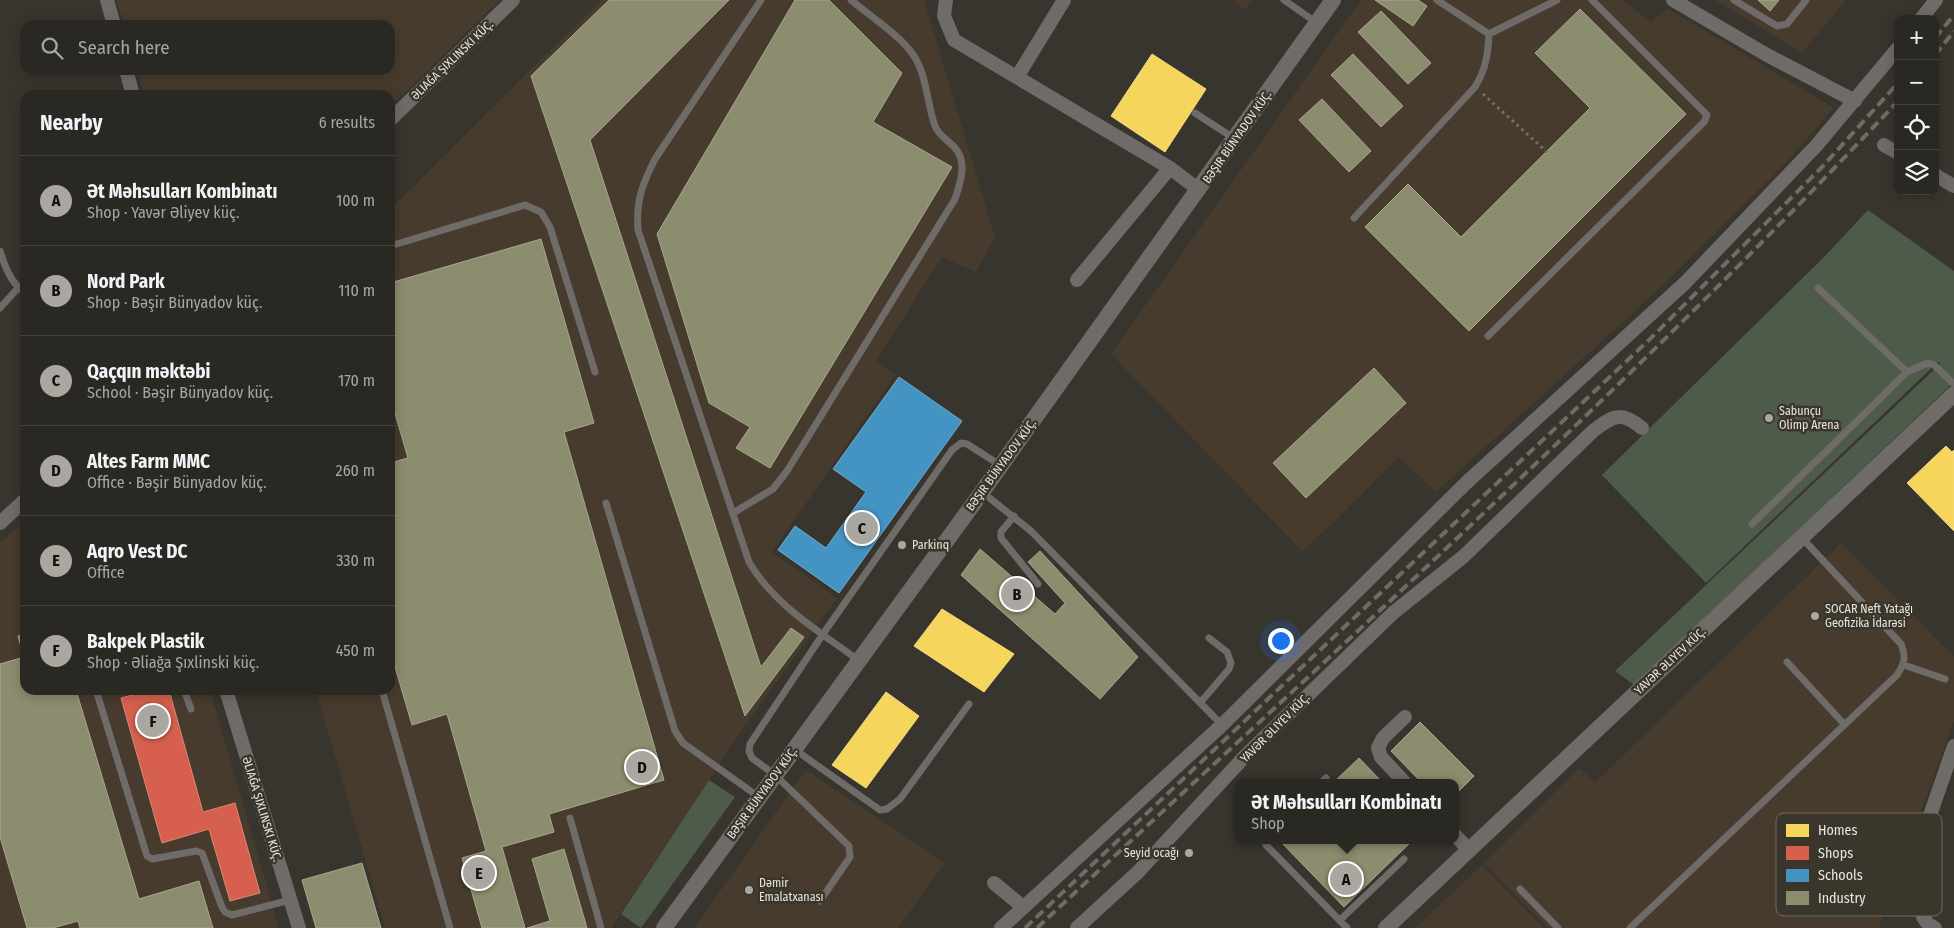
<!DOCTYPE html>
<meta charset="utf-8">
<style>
body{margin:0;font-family:"Fira Sans Condensed",sans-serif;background:#32302a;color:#f1f3f6}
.controls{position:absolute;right:15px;top:15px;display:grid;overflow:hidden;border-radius:10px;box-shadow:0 2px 12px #0003}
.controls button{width:45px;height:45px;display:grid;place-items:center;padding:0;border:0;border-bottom:1px solid #464440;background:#2a2822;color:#f1f3f6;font:25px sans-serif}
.you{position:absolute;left:1280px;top:640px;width:18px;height:18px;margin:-12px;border:4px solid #fff;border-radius:50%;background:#1a73e8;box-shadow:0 0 0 8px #1a73e833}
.badge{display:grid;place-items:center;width:32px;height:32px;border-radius:50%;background:#aaa7a0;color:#111;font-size:16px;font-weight:700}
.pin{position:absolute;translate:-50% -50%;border:2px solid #fff;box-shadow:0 1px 5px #0006}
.popup{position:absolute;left:1234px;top:779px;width:225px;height:65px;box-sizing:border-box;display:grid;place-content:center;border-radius:10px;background:#2a2822;filter:drop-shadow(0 1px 4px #0005);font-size:16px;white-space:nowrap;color:#a5a6a5}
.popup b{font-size:19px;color:#f1f3f6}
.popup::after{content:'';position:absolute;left:50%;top:100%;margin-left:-10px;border:10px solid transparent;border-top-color:#2a2822}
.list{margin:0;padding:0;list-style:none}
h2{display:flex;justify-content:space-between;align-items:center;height:65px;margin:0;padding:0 20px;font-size:21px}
h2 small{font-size:16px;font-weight:400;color:#a5a6a5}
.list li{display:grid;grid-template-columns:32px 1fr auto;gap:15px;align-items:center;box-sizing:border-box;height:90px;padding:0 20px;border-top:1px solid #464440}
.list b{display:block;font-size:19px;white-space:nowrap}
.list p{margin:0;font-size:16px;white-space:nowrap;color:#a5a6a5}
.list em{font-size:16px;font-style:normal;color:#a5a6a5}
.icon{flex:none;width:28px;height:28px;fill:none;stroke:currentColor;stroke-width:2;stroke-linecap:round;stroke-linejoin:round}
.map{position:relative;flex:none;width:1954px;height:928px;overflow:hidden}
.search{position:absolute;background:#2a2822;box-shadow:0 2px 12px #0003;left:20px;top:20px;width:375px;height:55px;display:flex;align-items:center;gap:12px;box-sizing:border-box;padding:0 18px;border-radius:15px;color:#a5a6a5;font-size:19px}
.panel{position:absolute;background:#2a2822;box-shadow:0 2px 12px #0003;left:20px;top:90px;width:375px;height:605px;border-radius:15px}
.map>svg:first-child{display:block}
</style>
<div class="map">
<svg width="1954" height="928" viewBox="0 0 1954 928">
<rect width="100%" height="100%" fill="#38352e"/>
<path fill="#473b2d" d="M116,0h384l-110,107v-12h-246l-7,-25h253v-45h-266z
M601,0h323l71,237 -19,35 -34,-15 -66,104 20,13 -124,178 65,46 -93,129 -133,201h-226l-69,-238h74v-480z
M1233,0h20l-8,10z
M1361,0h261l29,22 16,-14 167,100 -53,60 -122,121 -223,203 -37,-35 -96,95 -192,-198z
M1715,0h131l-44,53z
M25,521v169h185l69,238h-279v-385z
M1841,543l113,114v64l-75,207h-332l-63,-65 95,-95 16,15z
M806,770l139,93 -47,65h-204z
M1482,865l61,63h-128z"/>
<path fill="#4f5b4a" d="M1868,210l86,61v111l-320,303 -19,-14 325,-307 -2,-2 -232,221 -104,-108 223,-219z
M709,780l26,17 -94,131 -20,-14z"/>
<path fill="#f6d55c" stroke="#f2da83" d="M1152,54l54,35 -41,63 -54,-36z
M1946,446l6,6 2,-2v81l-47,-48z
M942,609l72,45 -30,38 -70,-46z
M886,692l33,24 -53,72 -34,-23z"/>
<path fill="#d6604d" stroke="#db8878" d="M151,690h18l34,122 32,-9 25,90 -30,8 -21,-72 -47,14 -41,-145z"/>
<path fill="#4393c3" stroke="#74accb" d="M899,377l63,44 -123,172 -61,-43 17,-24 31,22 40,-56 -33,-23z"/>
<path fill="#8c8c6e" stroke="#a8a790" d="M609,0h120l-139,140 171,527 30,-39 13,9 -59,79 -214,-640z
M795,0h34l73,73 -29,49 79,45 -182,301 -34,-20 14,-21 -41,-24 -52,-169z
M1375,0h43l9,6 -14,20z
M1758,0h21l-9,11z
M1580,9l106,105 -217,217 -104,-104 43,-43 53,53 129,-129 -55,-55z
M1381,11l50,52 -23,21 -50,-52z
M1353,54l50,52 -22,21 -50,-52z
M1322,99l49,52 -22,21 -50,-52z
M541,239l53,184 -30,9 100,348 -115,34 5,18 -52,15 23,81h-43l-20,-70 24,-7 -39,-137 -35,11 -22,-75v-187l18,-5 -18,-62v-113z
M1374,368l32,35 -100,95 -33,-35z
M980,549l75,65 10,-11 -37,-41 12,-11 98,106 -38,42 -139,-124z
M25,634v56h51l63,209 60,-18 14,47h-133l-2,-7 -25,7h-26l-27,-91v-173l24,-7 -6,-21z
M1420,722l54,54 -19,19v-12h-33l-31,-32z
M1359,758l24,25h-50z
M1279,840h134l-69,67z
M564,849l23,79h-60l23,-7 -18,-62z
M362,863l19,65h-65l-14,-48z"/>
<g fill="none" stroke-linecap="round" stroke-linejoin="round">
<path stroke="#74706e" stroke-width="3" stroke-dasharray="2.5 4" stroke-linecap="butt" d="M1483,94l64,58"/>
<path stroke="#6f6b69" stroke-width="7" d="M761,0l-106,159c-13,26 -19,41 -17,71l111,332c25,43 70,69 109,98
M1284,0l33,23
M1734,0l43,26 10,-2 19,-24
M1489,34l68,-34
M1195,113l40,26
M1354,218l121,-131c11,-18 13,-33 14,-53l-52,-34
M390,246l135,-41 16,7 9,15 45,145
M0,251c5,16 11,32 25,42
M1818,288l89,84
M0,308l18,-20
M1488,336l216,-214 3,-7 -115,-115
M982,492l49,39 191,194
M606,503l69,228 8,12 76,54
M733,513l40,-24 14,-18 168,-272c5,-15 13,-37 0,-51 -7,-8 -16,-12 -20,-22 -8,-22 -8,-50 -21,-70 -13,-20 -44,-40 -63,-56
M1014,516l-13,16v6l37,46
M1752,524l155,-152 21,-9 6,2 20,19
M1787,662l57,62
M1904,665l41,14
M96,690l51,166 5,3 44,-8 6,2 20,54 3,5 7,3 58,-15
M184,690l7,19
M382,690l68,238
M1200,703l29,-34 2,-6 -4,-11 -18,-14
M794,749l86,61 7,-1 13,-10 69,-95
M1321,783l5,-5
M570,818l31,110
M1265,840l1,5 81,83
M1520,889l38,39
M820,901l30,-44 -1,-11 -74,-71 -23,-17 -3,-7 1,-7 73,-110 129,-184 9,-7 6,1 33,21
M1340,920l64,-61
M1630,928l267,-253c8,-12 9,-18 4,-31l-99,-106"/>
<path stroke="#6f6b69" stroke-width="14" d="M107,0l7,25
M946,0l-2,16 10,24 216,128 29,22
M1673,0l94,55 88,46
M1921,19l15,-19
M126,70l7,25
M1017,77l47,-77
M390,120l123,-120
M1884,145l14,8
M1935,175l19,11
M1077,280l93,-112
M0,523l25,-23
M226,690l73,238
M1405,717l-22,21 -5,10 3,9 24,26
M1455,835l14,15
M994,883l29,24
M1001,928l221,-203 244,-242 219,-200 131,-137 82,-98
M1077,928l61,-56 108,-117 147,-142 71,-57 129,-125c20,-15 28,-21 49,-3
M1935,928l-7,-4 -5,-7 -7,-57 2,-10 36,-104"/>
<path stroke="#6f6b69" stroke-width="16" d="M664,928l318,-436 351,-492
M1386,928l568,-534"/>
<path stroke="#6f6c68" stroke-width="4" stroke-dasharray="10 5" stroke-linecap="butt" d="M1935,38l19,-23
M1935,55l19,-24
M1025,928l625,-589 174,-174 74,-82
M1037,928c291,-271 589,-537 861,-827"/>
</g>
<g fill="#aaa7a0" stroke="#3b362b" stroke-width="2">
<circle cx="1769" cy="418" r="5"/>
<circle cx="902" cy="545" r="5"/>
<circle cx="1815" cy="616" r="5"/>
<circle cx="1189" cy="853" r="5"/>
<circle cx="749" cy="890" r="5"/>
</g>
<g text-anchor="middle" stroke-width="5" stroke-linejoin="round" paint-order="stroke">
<g font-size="12" fill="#e8e5de" stroke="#3b362b">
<text transform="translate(452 60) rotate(-44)" y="4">ƏLIAĞA ŞIXLINSKI KÜÇ.</text>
<text transform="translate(1237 137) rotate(-55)" y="4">BƏŞIR BÜNYADOV KÜÇ.</text>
<text transform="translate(1001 465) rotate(-54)" y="4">BƏŞIR BÜNYADOV KÜÇ.</text>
<text transform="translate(1670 661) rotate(-43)" y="4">YAVƏR ƏLIYEV KÜÇ.</text>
<text transform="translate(1275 728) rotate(-45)" y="4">YAVƏR ƏLIYEV KÜÇ.</text>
<text transform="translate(762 793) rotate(-54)" y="4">BƏŞIR BÜNYADOV KÜÇ.</text>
<text transform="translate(262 809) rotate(73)" y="4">ƏLIAĞA ŞIXLINSKI KÜÇ.</text>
</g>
<g font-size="12" fill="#e8e5de" stroke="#3b362b" text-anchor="start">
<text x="1779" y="415">Sabunçu<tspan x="1779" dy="14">Olimp Arena</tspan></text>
<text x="912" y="549">Parkinq</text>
<text x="1825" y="613">SOCAR Neft Yatağı<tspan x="1825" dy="14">Geofizika İdarəsi</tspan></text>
<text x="1179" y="857" text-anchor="end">Seyid ocağı</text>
<text x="759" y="887">Dəmir<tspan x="759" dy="14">Emalatxanası</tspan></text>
</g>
</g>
<rect x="1776" y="813" width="166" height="103" rx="8" fill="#3b362b" stroke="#6f6b61" stroke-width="1"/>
<rect x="1786" y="824" width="23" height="13" fill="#f6d55c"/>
<rect x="1786" y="846" width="23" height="14" fill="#d6604d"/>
<rect x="1786" y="869" width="23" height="13" fill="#4393c3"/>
<rect x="1786" y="891" width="23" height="14" fill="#8c8c6e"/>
<g font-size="14" fill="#e8e5de">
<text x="1818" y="835">Homes</text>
<text x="1818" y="858">Shops</text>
<text x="1818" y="880">Schools</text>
<text x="1818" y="903">Industry</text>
</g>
</svg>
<div class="controls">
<button>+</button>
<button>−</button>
<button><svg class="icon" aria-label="locate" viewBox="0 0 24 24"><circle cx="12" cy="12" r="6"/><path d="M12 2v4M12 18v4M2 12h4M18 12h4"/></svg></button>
<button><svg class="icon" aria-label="layers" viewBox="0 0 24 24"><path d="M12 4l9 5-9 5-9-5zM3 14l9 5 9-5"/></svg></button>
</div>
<div class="you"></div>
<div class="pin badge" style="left:1346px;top:879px">A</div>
<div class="popup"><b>Ət Məhsulları Kombinatı</b>Shop</div>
<div class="pin badge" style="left:1017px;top:594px">B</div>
<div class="pin badge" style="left:862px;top:528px">C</div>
<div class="pin badge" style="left:642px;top:767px">D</div>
<div class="pin badge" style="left:479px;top:873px">E</div>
<div class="pin badge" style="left:153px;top:721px">F</div>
<div class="search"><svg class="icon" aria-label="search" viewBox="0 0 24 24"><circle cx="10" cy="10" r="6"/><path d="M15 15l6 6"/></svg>Search here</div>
<section class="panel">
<h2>Nearby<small>6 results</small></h2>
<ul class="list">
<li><span class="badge">A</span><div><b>Ət Məhsulları Kombinatı</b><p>Shop · Yavər Əliyev küç.</p></div><em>100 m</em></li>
<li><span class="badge">B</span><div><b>Nord Park</b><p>Shop · Bəşir Bünyadov küç.</p></div><em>110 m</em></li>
<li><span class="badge">C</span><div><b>Qaçqın məktəbi</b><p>School · Bəşir Bünyadov küç.</p></div><em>170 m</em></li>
<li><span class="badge">D</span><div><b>Altes Farm MMC</b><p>Office · Bəşir Bünyadov küç.</p></div><em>260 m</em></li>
<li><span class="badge">E</span><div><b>Aqro Vest DC</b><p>Office</p></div><em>330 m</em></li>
<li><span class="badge">F</span><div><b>Bakpek Plastik</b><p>Shop · Əliağa Şıxlinski küç.</p></div><em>450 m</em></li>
</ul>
</section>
</div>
